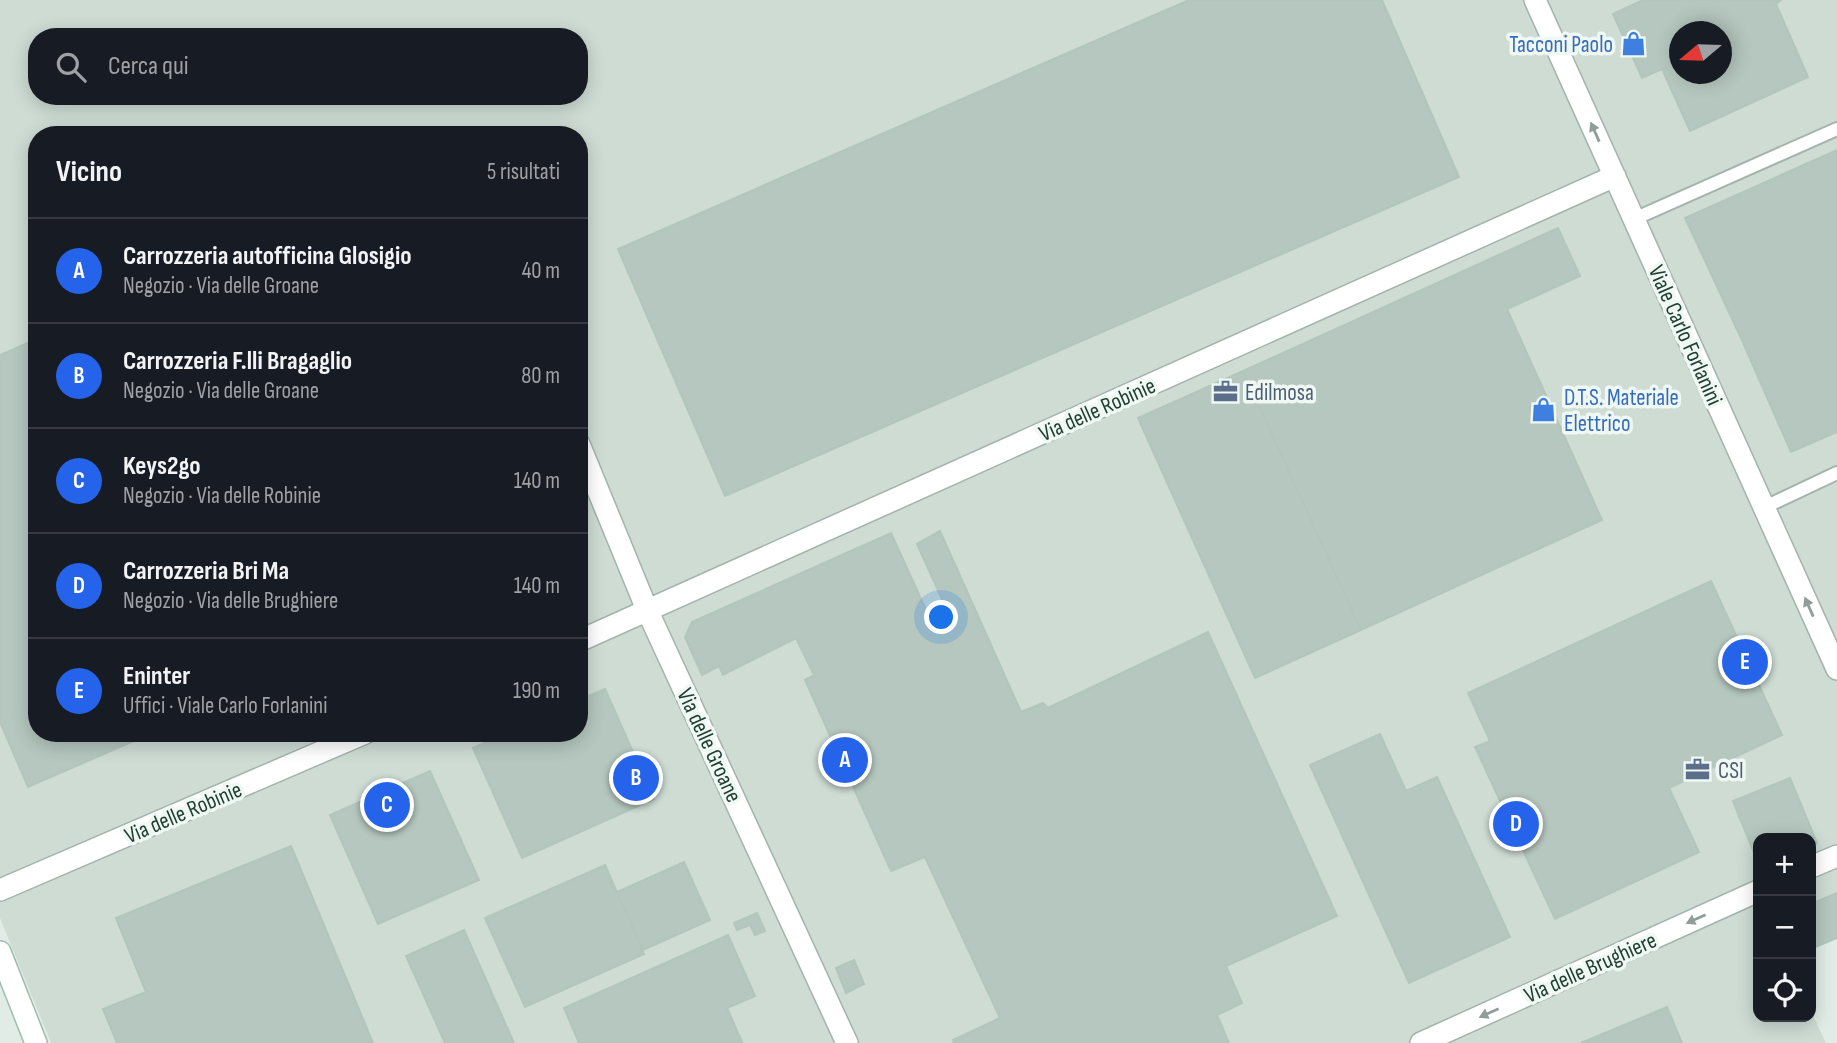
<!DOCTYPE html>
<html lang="it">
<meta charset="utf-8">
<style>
body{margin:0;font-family:"Sofia Sans Condensed",sans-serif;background:#20242c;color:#f1f3f6}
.controls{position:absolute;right:21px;bottom:21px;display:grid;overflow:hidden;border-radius:14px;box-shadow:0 4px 18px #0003}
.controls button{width:63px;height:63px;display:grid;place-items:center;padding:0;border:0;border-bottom:2px solid #363941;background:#171b24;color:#f1f3f6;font:35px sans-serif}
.compass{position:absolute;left:1669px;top:21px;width:63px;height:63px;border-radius:50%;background:#171b24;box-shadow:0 4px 18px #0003;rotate:251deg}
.you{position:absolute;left:942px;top:618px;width:24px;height:24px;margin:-18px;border:5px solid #fff;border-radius:50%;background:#1a73e8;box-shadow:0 0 0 10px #1a73e833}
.badge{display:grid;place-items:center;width:46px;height:46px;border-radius:50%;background:#2563eb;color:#fff;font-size:23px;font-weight:700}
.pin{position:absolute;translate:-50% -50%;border:4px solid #fff;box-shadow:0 2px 7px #0006}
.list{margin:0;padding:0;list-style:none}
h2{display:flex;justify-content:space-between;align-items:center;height:91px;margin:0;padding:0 28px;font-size:30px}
h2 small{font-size:23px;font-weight:400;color:#9ea1a6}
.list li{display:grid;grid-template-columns:46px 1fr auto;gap:21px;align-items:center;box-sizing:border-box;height:105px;padding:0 28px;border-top:2px solid #363941}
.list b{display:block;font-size:26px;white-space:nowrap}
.list p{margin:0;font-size:23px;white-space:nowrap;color:#9ea1a6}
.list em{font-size:23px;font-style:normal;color:#9ea1a6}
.icon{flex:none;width:38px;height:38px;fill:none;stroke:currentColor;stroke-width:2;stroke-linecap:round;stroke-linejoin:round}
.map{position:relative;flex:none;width:1837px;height:1043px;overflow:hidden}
.search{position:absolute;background:#171b24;box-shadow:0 4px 18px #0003;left:28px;top:28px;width:560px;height:77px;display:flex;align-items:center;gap:18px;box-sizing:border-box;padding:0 24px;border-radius:28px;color:#9ea1a6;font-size:26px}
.panel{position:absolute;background:#171b24;box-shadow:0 4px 18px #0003;left:28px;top:126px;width:560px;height:616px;border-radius:28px}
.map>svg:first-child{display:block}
</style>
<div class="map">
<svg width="1837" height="1043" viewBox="0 0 1837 1043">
<rect width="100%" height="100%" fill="#e0ece5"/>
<path fill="#cedcd4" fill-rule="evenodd" d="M0,0h1837v897l-26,12v-71h-53v179h53v-6l15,32h-1775l-51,-125zM1680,32h42v42h-42zM37,37h542v59h-542zM37,135h542v598h-542z"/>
<path fill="#b5c7be" stroke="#b2c6bc" stroke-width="2" fill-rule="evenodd" d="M1189,0h193l77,177 -734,319 -107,-247z
M1643,0h138l-5,4 32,73 -118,54 -28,-62 -20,9 -29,-64zM1680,32h42v42h-42z
M1837,150v282l-46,20 -50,-114 -56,-120z
M1558,228l22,48 -73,33 95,211 -241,110 -118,-259z
M37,339v394h115l-124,54 -28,-65v-367z
M1243,371l118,259 -106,48 -117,-260z
M940,531l81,181 22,-9 5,5 160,-76 129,284 -111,50 16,37 -25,12 12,28h-275l-1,-3 47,-22 -75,-161 -34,14 -86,-191 9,-5 -18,-37 -73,37 -4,-9 -17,9 -17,-38 7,-15 199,-89 37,81 17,-8 -28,-62z
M1711,581l71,154 -113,53 30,64 -144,67 -80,-172 15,-6 -22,-48z
M605,689l49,110 -132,59 -49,-110 32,-15h74v-33z
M1380,734l26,57 31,-14 73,160 -101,46 -99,-218z
M430,771l49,109 -101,44 -48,-109z
M1790,778l27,65 -6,3v-8h-53v25l-25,-62z
M291,846l82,197h-256l-14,-34 43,-17 -30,-74z
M684,862l26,58 -67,30 -26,-58z
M605,865l39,89 -119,53 -40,-89z
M1837,893v45l-24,10 -2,-6v-38z
M757,913l8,18 -10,4 -5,-10 -13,5 -3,-7z
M464,930l50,113h-69l-39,-87z
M728,935l27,61 -28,12 15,34 -163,1 -15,-35z
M854,960l10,24 -18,9 -10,-25z
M1667,1007l15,36h-101z"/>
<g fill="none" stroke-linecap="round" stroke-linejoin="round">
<defs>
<path id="lane" d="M1634,219l203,-90
M1763,508l74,-35"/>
<path id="street" d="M1535,0l302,669
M579,444l69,168 199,431
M579,641l1036,-465
M1811,867l26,-11
M0,890l365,-157
M1421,1043l337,-152"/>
<path id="secondary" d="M0,952l36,91"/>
</defs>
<use href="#lane" stroke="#a2b4ac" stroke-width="16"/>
<use href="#street" stroke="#a2b4ac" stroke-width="24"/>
<use href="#secondary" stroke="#a0bcaf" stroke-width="24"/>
<use href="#lane" stroke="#fff" stroke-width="12"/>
<use href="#street" stroke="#fff" stroke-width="21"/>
<use href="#secondary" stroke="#fff" stroke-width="21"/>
</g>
<defs><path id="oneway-solid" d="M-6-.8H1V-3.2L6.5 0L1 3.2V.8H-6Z" transform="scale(1.75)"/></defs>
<g fill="#8f9e98">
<use href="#oneway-solid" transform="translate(1595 132) rotate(-114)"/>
<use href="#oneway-solid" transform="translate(1809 607) rotate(-114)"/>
<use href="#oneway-solid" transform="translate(1696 919) rotate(156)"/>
<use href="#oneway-solid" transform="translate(1489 1013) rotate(156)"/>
</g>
<defs>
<symbol id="shop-bare" viewBox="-9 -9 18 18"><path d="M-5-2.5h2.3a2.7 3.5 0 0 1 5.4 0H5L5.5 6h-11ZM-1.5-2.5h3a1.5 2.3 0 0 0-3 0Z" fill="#3f7fe0" stroke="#f0f8f4" stroke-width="2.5" paint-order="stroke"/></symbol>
<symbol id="office-bare" viewBox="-9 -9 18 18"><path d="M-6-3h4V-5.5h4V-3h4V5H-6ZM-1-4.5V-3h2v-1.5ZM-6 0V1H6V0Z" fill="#5c6f8a" stroke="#f0f8f4" stroke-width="2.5" paint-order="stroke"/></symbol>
</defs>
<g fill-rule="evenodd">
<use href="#shop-bare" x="1616" y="26" width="35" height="35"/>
<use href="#office-bare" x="1208" y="374" width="35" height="35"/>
<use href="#shop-bare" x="1526" y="392" width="35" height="35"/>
<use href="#office-bare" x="1680" y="752" width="35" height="35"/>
</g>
<g text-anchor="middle" stroke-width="7" stroke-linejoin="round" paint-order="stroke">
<g font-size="23" fill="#366cbe" stroke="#f0f8f4" text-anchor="end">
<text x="1613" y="52">Tacconi Paolo</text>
<text x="1564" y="405" text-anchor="start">D.T.S. Materiale<tspan x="1564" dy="26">Elettrico</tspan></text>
</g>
<g font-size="23" fill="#1f3e32" stroke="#f0f8f4">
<text transform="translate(1686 335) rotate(66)" y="8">Viale Carlo Forlanini</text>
<text transform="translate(1097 409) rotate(-24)" y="8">Via delle Robinie</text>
<text transform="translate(710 745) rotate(65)" y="8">Via delle Groane</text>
<text transform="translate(183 812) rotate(-23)" y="8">Via delle Robinie</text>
<text transform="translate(1590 967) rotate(-24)" y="8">Via delle Brughiere</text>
</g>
<g font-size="23" fill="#4e5e75" stroke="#f0f8f4" text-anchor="start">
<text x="1245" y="400">Edilmosa</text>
<text x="1718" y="778">CSI</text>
</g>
</g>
</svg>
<div class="controls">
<button>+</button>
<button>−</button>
<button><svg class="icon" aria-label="locate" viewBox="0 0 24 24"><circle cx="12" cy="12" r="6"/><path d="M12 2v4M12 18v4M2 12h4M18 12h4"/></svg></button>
</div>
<svg class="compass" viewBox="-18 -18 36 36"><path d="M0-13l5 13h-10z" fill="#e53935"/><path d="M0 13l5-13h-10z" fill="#9ea1a6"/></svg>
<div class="you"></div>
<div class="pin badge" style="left:845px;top:760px">A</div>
<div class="pin badge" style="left:636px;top:778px">B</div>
<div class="pin badge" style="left:387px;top:805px">C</div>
<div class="pin badge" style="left:1516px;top:824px">D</div>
<div class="pin badge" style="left:1745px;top:662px">E</div>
<div class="search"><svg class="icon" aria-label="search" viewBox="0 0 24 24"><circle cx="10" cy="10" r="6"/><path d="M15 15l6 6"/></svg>Cerca qui</div>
<section class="panel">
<h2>Vicino<small>5 risultati</small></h2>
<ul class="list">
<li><span class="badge">A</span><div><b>Carrozzeria autofficina Glosigio</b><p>Negozio · Via delle Groane</p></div><em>40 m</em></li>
<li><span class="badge">B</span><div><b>Carrozzeria F.lli Bragaglio</b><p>Negozio · Via delle Groane</p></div><em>80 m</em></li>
<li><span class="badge">C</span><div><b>Keys2go</b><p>Negozio · Via delle Robinie</p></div><em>140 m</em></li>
<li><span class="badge">D</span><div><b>Carrozzeria Bri Ma</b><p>Negozio · Via delle Brughiere</p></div><em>140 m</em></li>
<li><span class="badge">E</span><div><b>Eninter</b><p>Uffici · Viale Carlo Forlanini</p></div><em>190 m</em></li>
</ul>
</section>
</div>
